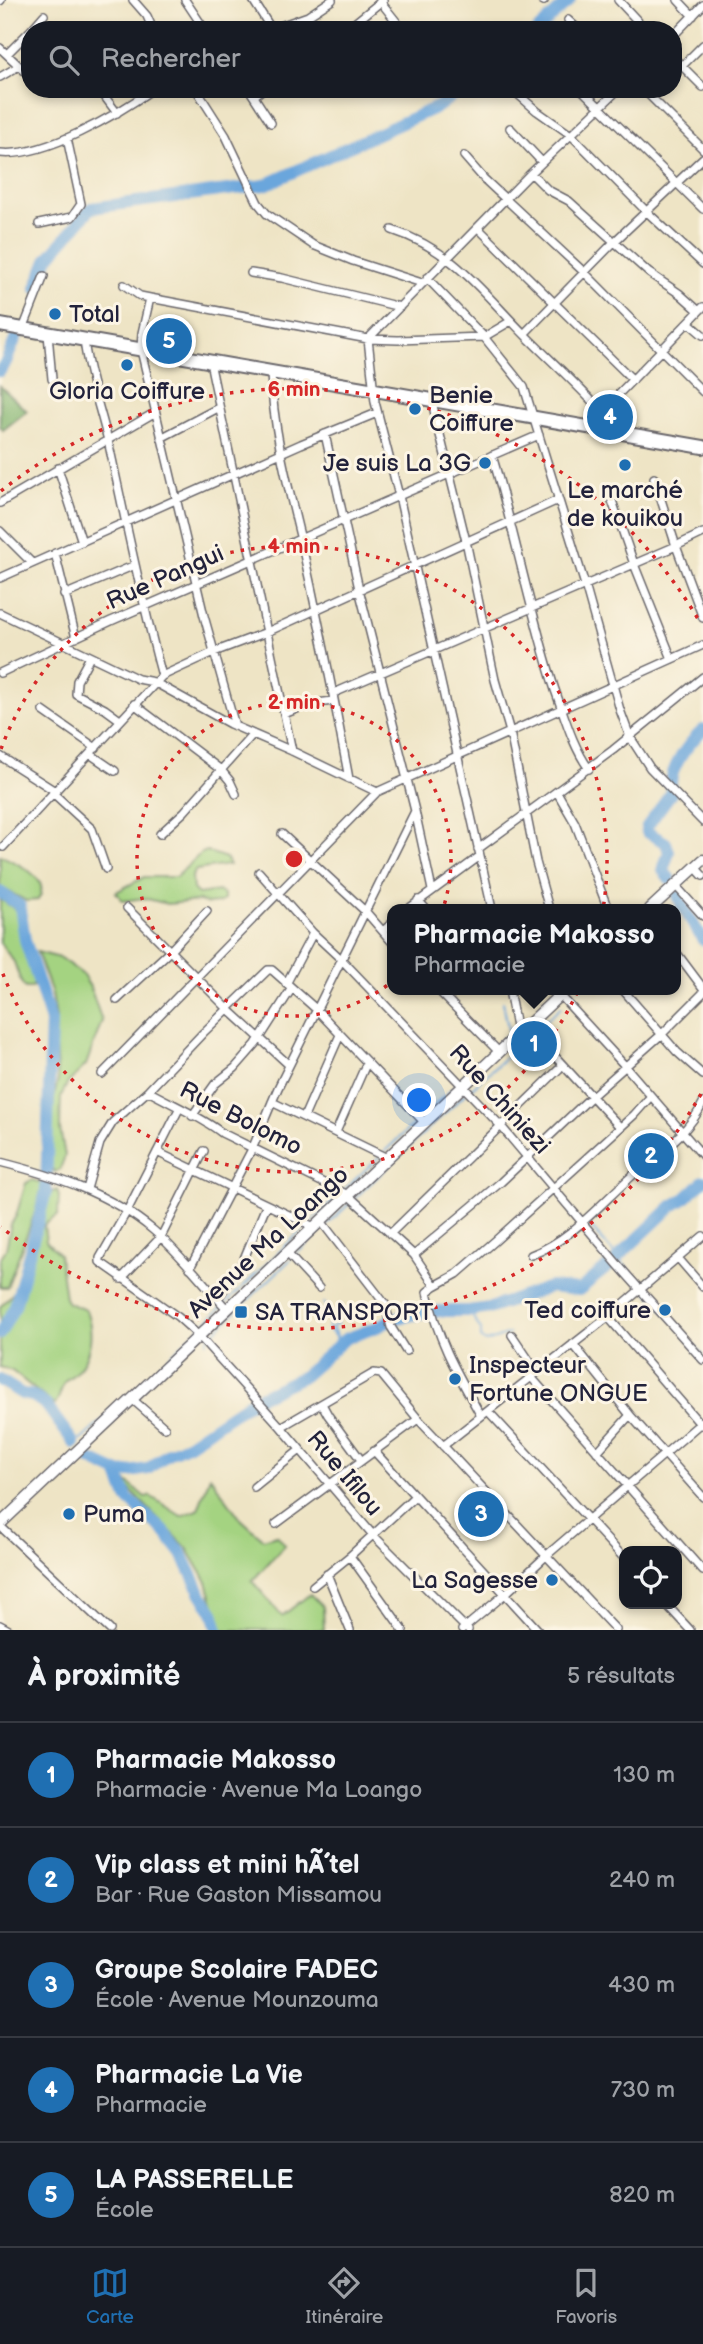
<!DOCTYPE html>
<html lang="fr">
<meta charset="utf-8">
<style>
body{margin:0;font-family:"Balsamiq Sans",sans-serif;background:#242831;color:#f1f3f6}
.controls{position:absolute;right:21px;bottom:21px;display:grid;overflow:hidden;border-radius:14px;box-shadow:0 4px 10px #0003}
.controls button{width:63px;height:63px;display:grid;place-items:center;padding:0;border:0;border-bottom:2px solid #363941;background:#171b24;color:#f1f3f6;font:35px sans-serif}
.you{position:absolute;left:420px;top:1101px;width:24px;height:24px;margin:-18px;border:5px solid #fff;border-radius:50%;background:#1a73e8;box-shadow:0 0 0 10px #1a73e833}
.badge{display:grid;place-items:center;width:46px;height:46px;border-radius:50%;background:#1f6fb2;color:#fff;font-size:23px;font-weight:700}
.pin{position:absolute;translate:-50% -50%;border:4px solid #fff;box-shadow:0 2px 7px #0006}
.popup{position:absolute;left:387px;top:904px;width:294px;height:91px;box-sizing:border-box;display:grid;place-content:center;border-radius:14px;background:#171b24;filter:drop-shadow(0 2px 5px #0005);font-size:23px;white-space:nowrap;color:#9ea1a6}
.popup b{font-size:26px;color:#f1f3f6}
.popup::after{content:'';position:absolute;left:50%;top:100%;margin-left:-14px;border:14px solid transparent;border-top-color:#171b24}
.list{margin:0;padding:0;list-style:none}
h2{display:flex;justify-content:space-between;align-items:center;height:91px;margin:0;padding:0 28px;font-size:30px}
h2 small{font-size:23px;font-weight:400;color:#9ea1a6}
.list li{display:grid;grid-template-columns:46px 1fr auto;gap:21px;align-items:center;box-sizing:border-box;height:105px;padding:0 28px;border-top:2px solid #363941}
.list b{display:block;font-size:26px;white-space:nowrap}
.list p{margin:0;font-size:23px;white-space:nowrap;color:#9ea1a6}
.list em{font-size:23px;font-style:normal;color:#9ea1a6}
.icon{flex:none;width:38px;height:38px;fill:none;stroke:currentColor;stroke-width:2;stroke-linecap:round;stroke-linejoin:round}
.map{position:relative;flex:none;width:703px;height:1630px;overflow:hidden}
.search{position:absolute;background:#171b24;box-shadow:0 4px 10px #0003;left:21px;right:21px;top:21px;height:77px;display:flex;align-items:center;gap:18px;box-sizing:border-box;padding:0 24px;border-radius:28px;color:#9ea1a6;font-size:26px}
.sheet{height:616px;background:#171b24}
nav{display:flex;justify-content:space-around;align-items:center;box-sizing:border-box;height:98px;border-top:2px solid #363941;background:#171b24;font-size:19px;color:#9ea1a6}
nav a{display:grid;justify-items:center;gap:4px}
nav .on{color:#1f6fb2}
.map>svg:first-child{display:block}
</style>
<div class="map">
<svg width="703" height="1630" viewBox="0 0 703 1630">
<rect width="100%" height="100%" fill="#fcf5e5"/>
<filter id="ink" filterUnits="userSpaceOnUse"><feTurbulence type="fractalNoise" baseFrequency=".0143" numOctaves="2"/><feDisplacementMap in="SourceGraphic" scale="14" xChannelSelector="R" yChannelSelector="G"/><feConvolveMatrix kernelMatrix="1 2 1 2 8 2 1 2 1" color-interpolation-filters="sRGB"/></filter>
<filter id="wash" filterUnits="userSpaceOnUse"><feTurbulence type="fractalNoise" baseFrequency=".00686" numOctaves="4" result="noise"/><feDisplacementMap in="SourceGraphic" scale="28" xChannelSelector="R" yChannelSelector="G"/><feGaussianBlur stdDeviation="1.57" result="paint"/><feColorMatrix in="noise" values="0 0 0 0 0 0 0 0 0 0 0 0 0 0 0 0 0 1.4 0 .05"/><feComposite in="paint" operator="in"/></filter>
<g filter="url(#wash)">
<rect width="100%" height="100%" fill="#eee4c5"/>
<path fill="#a4d381" stroke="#637a5e" stroke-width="2" d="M206,851l20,7 3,7 -33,5 -4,6 1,13 5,5 20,-3 6,3v6l-5,3 -12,1 -7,-3 -33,3 -23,-6 -21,3 -7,-9 28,-15h32l24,-23z
M0,855c15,8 53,22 38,45l-12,1 -26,-14z
M0,899l16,11c3,11 5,23 8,34 4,15 17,29 8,44h-7l-4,-6 -7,-20 -14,-19z
M37,952l23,6 22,16 8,13 12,34 -16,44 -19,19 -6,12 -1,33 5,27 -5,13 -5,3 -5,-5v-6l4,-64 4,-17 -3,-33 1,-29 -4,-24z
M32,1180l11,3 -7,27 -29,77h-7v-28l6,-10 5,-25 5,-8 10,-33z
M57,1190l2,6 -1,19 -14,10 2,16 13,13 6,44 3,5 18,7c8,21 6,46 -11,63 -2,3 -6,4 -9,7 -6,7 -5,18 -12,25l-42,-34 -12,-4v-60l19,-20 3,-16 8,-19 12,-41 8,-18z
M102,1461l43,36 5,-1 31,20 17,-6 12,-34 30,42 23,21 14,-4 8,10 -33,36 30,35 28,-22 13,13 1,23h-103l-14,-48 -20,-34z"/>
<path fill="#83b56f" stroke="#526c55" stroke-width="2" d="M0,386l27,25 -24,19 -3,-4z"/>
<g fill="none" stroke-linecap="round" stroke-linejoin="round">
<path stroke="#6ba6dc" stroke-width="2" d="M536,1029l25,-22
M497,1045l12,-12 -6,-31
M461,1079l32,-30
M471,1089l59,-54
M423,1116l34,-32
M384,1152l34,-32
M345,1189l34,-32
M355,1198l111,-105
M311,1222l29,-28
M327,1225l24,-23
M589,1225l52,59
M293,1257l29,-27
M646,1290l26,30
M226,1303l79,-76
M324,1303l7,13 -3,12 10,12
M469,1311l12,19v9l5,3 23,-8
M336,1321l1,3 -5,3 5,10
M198,1329l24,-22
M207,1342l2,-5 81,-77
M694,1345l9,9
M160,1366l34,-33
M74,1443l7,-3 24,-22"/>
<path stroke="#6ba6dc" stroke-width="12" d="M538,30l32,-30
M36,288l11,-28 44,-52 174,-23 174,-79 23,-17
M0,371l6,-9 11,-27
M670,879l-7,-9 6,-18 -3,-9 -19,-11 -1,-4 26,-36c-6,-21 17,-49 31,-62
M0,892l20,14 5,34 26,81 -5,171 -31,114 -15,28
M678,896l4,10 21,34
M617,1258l55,-52 12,-7 19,-18
M433,1311h36l22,-3 59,-21 29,3 31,-25
M391,1319l38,-7
M0,1380l22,14 11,2 13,9 28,38
M91,1460l26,12 10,26 36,32 19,24 19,40 12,18 5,18
M117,1472l6,1 25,-4 21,-16 20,-9 64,-44 51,-24 41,-37 35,-13 8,-5"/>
</g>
</g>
<g filter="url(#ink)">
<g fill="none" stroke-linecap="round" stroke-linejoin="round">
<defs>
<path id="street" d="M133,0l14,16 6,14
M185,0l20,30
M253,0l19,30
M542,0l2,1
M618,0l28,30
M678,0l15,16
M0,1l1,-1
M380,1l23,29
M568,20l11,10
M31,30l13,-15
M269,30l39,-14 24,-16
M346,30l37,-30
M673,36l30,-31
M0,48l30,28
M7,54l23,-23
M673,57l30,30
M682,66l21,-21
M0,77l19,-11
M99,89l18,24
M196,89l30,47 32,67 9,11 46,31 40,16 69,22
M249,89l22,34
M512,89l25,22 34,24 76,77 56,52
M581,89l122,120
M643,89l60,60
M254,96l9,-7
M510,128l32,34
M0,153c44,5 118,-39 153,-64
M464,156l20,23 101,94 118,119
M531,173l17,17 21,11 80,72 31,21 19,17
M39,224l33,-7 9,-13 -14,-66
M478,228l155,152
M392,230c62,20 90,62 134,106 25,25 52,49 76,76
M251,273l31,5 118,29
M427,278l57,59 40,50 61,198 35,125 10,27 20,31 53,54
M124,285l16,11 10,2 218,41 30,1 86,-3 27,-16
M150,298l-8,35 -1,17 63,266 31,110
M689,323l14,12
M23,329l21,-53
M48,334l4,45
M524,334l91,-93 88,-83
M84,340c4,36 17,70 25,105 17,77 32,154 53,231
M210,362l82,389
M271,373c2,56 16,109 29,163 18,81 34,161 49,243
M432,402l34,139 29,139 15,52 26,130 13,47
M598,429l4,-17 4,-5 97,-100
M325,434l34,155 56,222 17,79
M161,438l57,-30
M492,455c23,78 38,158 63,235 10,27 17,55 34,79
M58,468l24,74
M654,478l22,68 27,72
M609,492l25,72 38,95
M0,503l154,-90
M0,531l32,32
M55,553l21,85
M0,578l301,-134 76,-31
M64,595l71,-30
M0,613l138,66 16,3 76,42 62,27 85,41
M90,657l-13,24 -1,13 29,15 15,11
M0,673l111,-52 428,-186
M134,704l87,66 9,11 6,13
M43,711l53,37
M284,714l25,-10 24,-3 1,-8 342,-147 27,-13
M90,754l25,17
M0,756l55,35
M557,792l18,31 33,86
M53,793l39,36 14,40
M160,834l24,-22 69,-78
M282,834l84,78 26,30
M3,847l159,-171 52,-24 53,-20 291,-132
M478,849l135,-99 90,-73
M695,867l8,9
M259,872l54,61 29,27 158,165 119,141 84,94
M676,886l27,30
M418,900l8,9
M127,908l101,101 61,56
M408,909l72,-53
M492,909l-93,-413 -24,-94 -7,-63 163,-166 88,-84
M383,931l9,-8
M676,952l27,36
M286,984l27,-51
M438,990l61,62
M509,990l7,37 4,6
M623,990l54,62 26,23
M560,995l66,72 77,89
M117,1000l53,-49 37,-40
M527,1026l93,101
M102,1074l275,-282 326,-147
M148,1091c25,14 52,25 74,42l126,62 66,60
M272,1102l115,56
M179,1109l-52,102 -27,47v4l78,55 21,19 82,91 92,108 95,95
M192,1116l23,-32 20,-16 21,-24 36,-56
M304,1117l36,-82
M336,1132l31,-70
M157,1152l157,75
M0,1162c55,14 109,31 153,68 27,23 50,53 74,79
M87,1189l13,-46 13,-21 35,-31 55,-58 65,-63h4l45,40 108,113
M321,1221l64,83 6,23 15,24
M390,1234l169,-165
M287,1253l32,35
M531,1255c43,-16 74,-57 109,-86 23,-19 50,-38 63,-66
M678,1258l25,29
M190,1268l63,-121 25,-59 137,-277
M121,1279l40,-42 43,-86
M435,1286l22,-12 38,-33 139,-126 17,-19
M218,1298l25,-37 23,-55
M608,1317l93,108
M512,1335l25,37
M573,1344l57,71 73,82
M531,1377l172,194
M132,1399l33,29
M322,1404l6,11 33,45
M488,1411l136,147
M481,1416c-24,-43 -43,-75 -54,-124l8,-6 -21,-31 87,-73 91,-86 70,-62 41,-41
M281,1427l93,-54 7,1 37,45 198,211
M443,1446l165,-129 95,-81
M374,1451l164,179
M597,1452l33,-37
M254,1487l46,-37
M276,1524l142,-105
M0,1526l110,104
M350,1556l53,74
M327,1574l23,56
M313,1586l37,-30 64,-59
M666,1604l24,26
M0,1625l9,5
M462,1630l43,-36 42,-39 156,-134"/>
<path id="secondary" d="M650,909l53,-49
M0,1524l565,-534"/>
<path id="highway" d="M0,325l703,122"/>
</defs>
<use href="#street" stroke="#69666b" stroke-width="10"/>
<use href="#secondary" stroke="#69666b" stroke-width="13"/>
<use href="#highway" stroke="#69666b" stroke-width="16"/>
<use href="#street" stroke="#fff" stroke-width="7"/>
<use href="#secondary" stroke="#fff" stroke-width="10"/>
<use href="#highway" stroke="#fff" stroke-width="12"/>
</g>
</g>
<g fill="none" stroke="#d62828" stroke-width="3.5" stroke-dasharray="3.5 7">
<circle cx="294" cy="859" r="157"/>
<path d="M1 749A313 313 0 1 1 1 969"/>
<path d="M701 1094A470 470 0 0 1 1 1227M1 491A470 470 0 0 1 701 624"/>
</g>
<g fill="#1f6fb2" stroke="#fcf5e5" stroke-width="2.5">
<circle cx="55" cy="314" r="7"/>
<circle cx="127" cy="365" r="7"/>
<circle cx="415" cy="409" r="7"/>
<circle cx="485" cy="463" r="7"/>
<circle cx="625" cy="465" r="7"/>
<circle cx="665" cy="1310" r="7"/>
<rect x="234" y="1305" width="14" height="14" rx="3.5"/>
<circle cx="455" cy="1379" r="7"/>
<circle cx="69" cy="1514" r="7"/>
<circle cx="552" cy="1580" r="7"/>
</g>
<g text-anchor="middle" stroke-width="6" stroke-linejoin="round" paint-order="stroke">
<g font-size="24" fill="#22223b" stroke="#fcf5e5" text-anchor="start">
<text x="69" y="322">Total</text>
<text x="127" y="399" text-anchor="middle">Gloria Coiffure</text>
<text x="429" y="403">Benie<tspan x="429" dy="28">Coiffure</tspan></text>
<text x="471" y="471" text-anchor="end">Je suis La 3G</text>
<text x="625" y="498" text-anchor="middle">Le marché<tspan x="625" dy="28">de kouikou</tspan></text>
<text x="651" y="1318" text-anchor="end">Ted coiffure</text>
<text x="255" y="1320">SA TRANSPORT</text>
<text x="469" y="1373">Inspecteur<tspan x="469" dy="28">Fortune ONGUE</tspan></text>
<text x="83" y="1522">Puma</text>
<text x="538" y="1588" text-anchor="end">La Sagesse</text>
</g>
<g font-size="24" fill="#22223b" stroke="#fcf5e5">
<text transform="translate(165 577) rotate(-24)" y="8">Rue Pangui</text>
<text transform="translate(500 1099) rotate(48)" y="8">Rue Chiniezi</text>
<text transform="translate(241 1118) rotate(27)" y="8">Rue Bolomo</text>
<text transform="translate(268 1242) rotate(-43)" y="8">Avenue Ma Loango</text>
<text transform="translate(345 1473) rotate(50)" y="8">Rue Ifilou</text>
</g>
</g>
<circle cx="294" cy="859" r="10" fill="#d62828" stroke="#fcf5e5" stroke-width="3.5"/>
<g font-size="21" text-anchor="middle" font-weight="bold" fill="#d62828" stroke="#fcf5e5" stroke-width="6" stroke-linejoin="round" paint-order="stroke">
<text x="294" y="396">6 min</text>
<text x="294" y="553">4 min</text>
<text x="294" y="709">2 min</text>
</g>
</svg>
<div class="controls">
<button><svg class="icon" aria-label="locate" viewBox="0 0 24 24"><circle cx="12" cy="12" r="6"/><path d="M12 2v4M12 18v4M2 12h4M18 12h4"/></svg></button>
</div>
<div class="you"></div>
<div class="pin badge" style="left:534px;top:1044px">1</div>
<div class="popup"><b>Pharmacie Makosso</b>Pharmacie</div>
<div class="pin badge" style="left:651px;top:1156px">2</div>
<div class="pin badge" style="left:481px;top:1514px">3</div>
<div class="pin badge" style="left:610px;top:417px">4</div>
<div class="pin badge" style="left:169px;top:341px">5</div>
<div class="search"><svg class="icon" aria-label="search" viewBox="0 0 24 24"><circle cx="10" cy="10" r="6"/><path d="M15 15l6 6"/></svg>Rechercher</div>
</div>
<section class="sheet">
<h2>À proximité<small>5 résultats</small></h2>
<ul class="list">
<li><span class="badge">1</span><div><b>Pharmacie Makosso</b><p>Pharmacie · Avenue Ma Loango</p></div><em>130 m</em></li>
<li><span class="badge">2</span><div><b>Vip class et mini hÃ´tel</b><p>Bar · Rue Gaston Missamou</p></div><em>240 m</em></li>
<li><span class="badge">3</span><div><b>Groupe Scolaire FADEC</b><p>École · Avenue Mounzouma</p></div><em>430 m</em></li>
<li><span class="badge">4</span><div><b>Pharmacie La Vie</b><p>Pharmacie</p></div><em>730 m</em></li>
<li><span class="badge">5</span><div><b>LA PASSERELLE</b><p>École</p></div><em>820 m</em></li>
</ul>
</section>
<nav>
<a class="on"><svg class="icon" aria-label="map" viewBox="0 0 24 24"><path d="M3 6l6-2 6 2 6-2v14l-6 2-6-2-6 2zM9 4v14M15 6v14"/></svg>Carte</a>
<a><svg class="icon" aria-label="directions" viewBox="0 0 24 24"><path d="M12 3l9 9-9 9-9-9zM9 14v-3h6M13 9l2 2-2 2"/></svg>Itinéraire</a>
<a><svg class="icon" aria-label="saved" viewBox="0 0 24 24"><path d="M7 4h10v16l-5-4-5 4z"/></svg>Favoris</a>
</nav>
